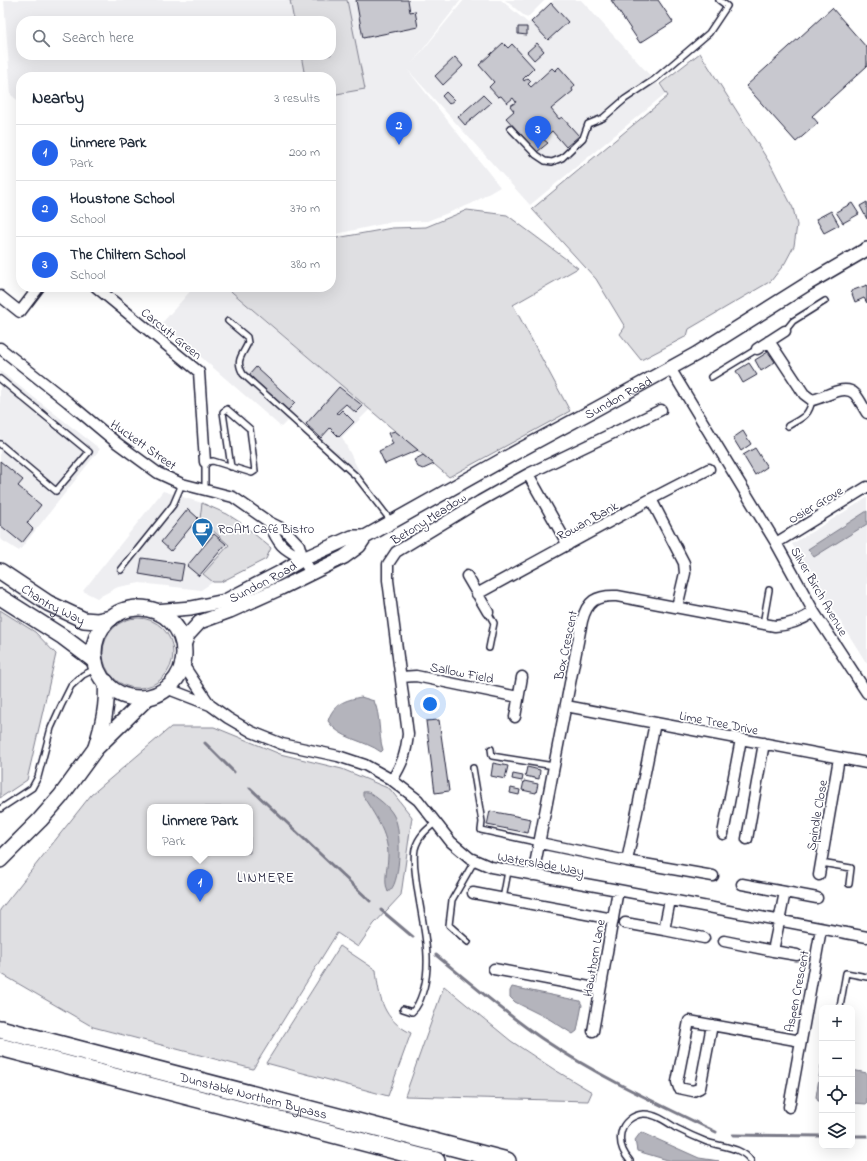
<!DOCTYPE html>
<meta charset="utf-8">
<style>
body{margin:0;font-family:"Indie Flower",sans-serif;background:#f6f6f7;color:#1f2937}
.controls{position:absolute;right:12px;bottom:12px;display:grid;overflow:hidden;border-radius:8px;box-shadow:0 4px 16px #0002}
.controls button{width:36px;height:36px;display:grid;place-items:center;padding:0;border:0;border-bottom:1px solid #e0e1e3;background:#fff;color:#1f2937;font:20px sans-serif}
.you{position:absolute;left:430px;top:704px;width:14px;height:14px;margin:-10px;border:3px solid #fff;border-radius:50%;background:#1a73e8;box-shadow:0 0 0 6px #1a73e833}
.badge{display:grid;place-items:center;width:26px;height:26px;border-radius:50%;background:#2563eb;color:#fff;font-size:13px;font-weight:700}
.pin{position:absolute;translate:-50% -33px;filter:drop-shadow(0 1px 2px #0008)}
.pin::after{content:'';position:absolute;top:21px;width:14px;height:12px;background:inherit;clip-path:polygon(0 0,100% 0,50% 100%)}
.popup{position:absolute;left:147px;top:804px;width:106px;height:52px;box-sizing:border-box;display:grid;place-content:center;border-radius:8px;background:#fff;filter:drop-shadow(0 1px 3px #0005);font-size:13px;white-space:nowrap;color:#747a83}
.popup b{font-size:15px;color:#1f2937}
.popup::after{content:'';position:absolute;left:50%;top:100%;margin-left:-8px;border:8px solid transparent;border-top-color:#fff}
.list{margin:0;padding:0;list-style:none}
h2{display:flex;justify-content:space-between;align-items:center;height:52px;margin:0;padding:0 16px;font-size:17px}
h2 small{font-size:13px;font-weight:400;color:#747a83}
.list li{display:grid;grid-template-columns:26px 1fr auto;gap:12px;align-items:center;box-sizing:border-box;height:56px;padding:0 16px;border-top:1px solid #e0e1e3}
.list b{display:block;font-size:15px;white-space:nowrap}
.list p{margin:0;font-size:13px;white-space:nowrap;color:#747a83}
.list em{font-size:13px;font-style:normal;color:#747a83}
.icon{flex:none;width:22px;height:22px;fill:none;stroke:currentColor;stroke-width:2;stroke-linecap:round;stroke-linejoin:round}
.map{position:relative;flex:none;width:867px;height:1161px;overflow:hidden}
.search{position:absolute;background:#fff;box-shadow:0 4px 16px #0002;left:16px;top:16px;width:320px;height:44px;display:flex;align-items:center;gap:10px;box-sizing:border-box;padding:0 14px;border-radius:16px;color:#747a83;font-size:15px}
.panel{position:absolute;background:#fff;box-shadow:0 4px 16px #0002;left:16px;top:72px;width:320px;height:220px;border-radius:16px}
.map>svg:first-child{display:block}
</style>
<div class="map">
<svg width="867" height="1161" viewBox="0 0 867 1161">
<rect width="100%" height="100%" fill="#fff"/>
<filter id="ink" filterUnits="userSpaceOnUse"><feTurbulence type="fractalNoise" baseFrequency=".025" numOctaves="2"/><feDisplacementMap in="SourceGraphic" scale="8" xChannelSelector="R" yChannelSelector="G"/><feConvolveMatrix kernelMatrix="1 2 1 2 8 2 1 2 1" color-interpolation-filters="sRGB"/></filter>
<g filter="url(#ink)">
<path fill="#eeeef1" fill-rule="evenodd" d="M4,0h457l-51,66 54,-66h37l27,23 26,-23h27l85,93 -136,112 -123,-136 93,118 -29,17 -44,17 -35,1 -61,13v-158h-310v26l-10,-8zM21,21h310v34h-310z
M505,0h40l-18,18z
M194,287h31l145,122 -28,28 19,38 -68,-60 -12,12 -119,-104z
M0,371l100,78 -81,102 -19,-12z
M163,491l39,12 -2,16 29,26 -26,29 10,8 -12,8 -61,-7 -22,4 -21,11 -14,-7z
M867,498v166l-75,-120z"/>
<path fill="#dfdfe2" stroke="#80808e" fill-rule="evenodd" d="M290,0h57l18,89 -34,6v-18h-26l-4,-22h30v-34h-37z
M700,53l71,112 22,43 4,17 -3,21 -9,17 -14,18 -82,48 -2,7 -46,24 -21,-26 5,-7 -29,-48 -64,-70 136,-113 -8,-12z
M467,210l40,5 71,53 -65,37 57,106 -121,66 -223,-190h105v-48l61,-11 34,-1z
M202,503l25,11 14,9 30,25 -5,11 -45,23h-8l-10,-8 26,-29 -29,-26z
M0,610l35,22 21,22 -29,126 -27,18z
M103 653a35 35 0 1 1 70 0a35 35 0 1 1-70 0Z
M171,727h43l66,27 62,15 48,20 22,28 -11,78 -27,29 -16,23 -21,-14 -84,136 -160,-42 -93,-54v-63l91,-115zM150,807h100v46h-100z
M340,946l36,24c3,28 7,50 35,63l-23,63 -122,-33z
M444,986l67,55 44,29 37,22 -4,9 -183,-5z"/>
<path fill="#b4b4bc" stroke="#7a7a88" d="M867,511v13l-53,33 -6,-8z
M361,697l13,4c7,15 4,33 9,49l-2,2c-16,-12 -42,-13 -53,-31 5,-17 17,-21 33,-24z
M363,792c6,-1 9,2 14,6 8,6 16,13 19,23 5,14 5,65 -8,71 -5,-12 0,-24 0,-37 0,-22 -14,-41 -25,-59z
M512,987l68,14 2,4 -5,26 -4,3 -24,-15 -34,-17 -5,-5v-6z
M821,1065h1v36h-4l-2,-4z
M852,1070l15,3v31l-15,-1z
M641,1132l58,26 20,3h-48l-34,-10 -2,-11z"/>
<g fill="none" stroke-linecap="round" stroke-linejoin="round">
<path stroke="#7a7a88" stroke-width="3" d="M205,743l29,29
M250,788l120,113
M381,910l32,27
M436,955c34,28 69,58 105,83 55,37 115,65 175,94
M733,1135l89,1
M852,1136h15"/>
</g>
<path fill="#c8c8cf" stroke="#22223b" d="M356,0h52l2,12 5,-1 3,16 -55,11z
M611,0h47l15,22 -33,21z
M551,3l17,19 -20,18 -17,-18z
M832,8l35,40v18l-55,50 6,7 -22,19 -50,-56z
M518,27h9v8l-9,-1z
M503,43l5,5 4,-4 22,24 -11,11 1,2 4,-3 3,3 -3,3 3,3 21,-19 3,3 4,-4 16,18 -3,4 1,2 -22,18 8,10 3,-2 17,19 -13,11 -14,-16 -9,8 5,4 -11,9 -31,-34 8,-7 -4,-5 6,-4 -3,-4 -6,5 -6,-7 -3,1 -9,-10 5,-5 -15,-17z
M537,43l7,8 -10,9 -7,-8z
M455,57l8,9 -20,19 -8,-9z
M446,92l8,8 -5,4 -7,-8z
M483,95l8,8 -26,22 -7,-8z
M867,202v17l-7,-13z
M852,203l7,11 -16,9 -7,-11z
M831,211l8,14 -15,8 -8,-14z
M867,285v18l-3,-5 -9,4 -4,-11z
M768,352l7,10 -14,9 -6,-11z
M749,363l8,12 -14,8 -7,-12z
M256,367l39,36 -7,7 -39,-35z
M339,387l24,19 -7,7 -10,-9 -10,9 2,1 4,-4 12,12 -15,15 -9,-9 -9,10 -15,-14z
M395,431l23,19 -33,14 -6,-13 14,-7 -5,-11z
M743,431l8,13 -10,7 -8,-13z
M755,448l12,19 -12,8 -12,-20z
M423,455l11,9 -11,5 -5,-2 -4,-7z
M0,461l23,19 -5,6 23,19 -14,18 6,6 -11,14 -22,-18z
M188,509l10,9 -27,33 -10,-9z
M214,534l12,10 -27,32 -12,-10z
M142,558l42,6 -3,17 -42,-7z
M439,720l10,71 -14,2 -9,-72z
M493,763l15,3 -3,13 -14,-3z
M527,767l13,3 -1,9 -14,-3z
M513,774l10,2 -1,5 -10,-2z
M524,781l14,3 -2,9 -14,-3z
M511,788l9,2 -1,5 -9,-2z
M490,811l41,8 -3,14 -41,-8z"/>
<g fill="none" stroke-linecap="round" stroke-linejoin="round">
<defs>
<path id="service" d="M510,128l26,27 9,6 7,1 10,-4 21,-20 5,-14 15,-6 22,-19 30,-20 54,-46 18,-27 -8,-6
M228,321l19,16 1,6c-6,13 -13,17 -5,31l114,103 34,44
M785,331l8,-10 32,-20
M711,377l46,-28
M0,379l89,73 -33,39 -56,-47
M788,426c13,-8 21,-9 24,-26
M205,490v-28l8,-1 39,12 3,-2 -5,-42 -23,-20 -4,3 8,55
M121,570l52,-65 9,-21
M488,612l6,11 -5,25
M763,624l6,-34
M491,749l1,7 62,10
M473,768l9,54 -1,8 59,13
M0,809l32,-21 6,-11 13,-49 10,-22 10,-20 12,-11 14,-7
M821,863l30,5 -2,16
M503,899l5,-28
M468,942l-19,-17 3,-25 23,-40
M840,1007l6,-34 21,4
M403,1009l9,3c7,-6 9,-15 12,-24 9,-34 -4,-74 -8,-109 -1,-10 -3,-20 -1,-30 3,-12 11,-19 20,-26
M630,1161c-7,-8 -11,-18 -9,-28 2,-11 12,-18 22,-19 11,-1 24,8 33,14 10,5 21,10 31,14 15,5 35,5 44,19"/>
<path id="minor" d="M96,287l103,85 6,90
M0,296l20,16 19,-25
M769,341l35,53 8,6c13,-2 32,-17 43,-6 5,6 8,13 12,19
M0,348l68,54 49,41 41,30 24,11 51,13 36,25 16,8 14,15 4,14 8,15
M757,349l28,-18
M670,368l106,175 38,69 53,81
M528,474l40,71
M651,499l33,64 1,10 -8,34
M269,522c9,23 13,26 34,37
M776,543l91,-56
M467,576l21,36
M477,594l174,-95 58,-30
M182,663l28,42
M401,677l15,-1 102,21
M166,688l44,17 18,13 24,14 30,12 56,12 27,9 27,15 26,20 33,42 19,16 21,9 127,23 249,47
M566,706l301,57
M515,717l7,-40
M392,780c11,-17 14,-27 16,-46l-20,-154v-16l8,-12 84,-51 48,-27 133,-64
M723,834l18,-95
M747,839l17,-96
M540,843l87,18 28,-138
M627,861l86,15
M533,875l49,-254c5,-20 14,-26 35,-25l158,30c15,-1 27,-6 39,-14
M819,875l20,-117
M785,892l32,6
M473,893l140,26
M625,923l39,7 6,-30
M664,930l40,8
M724,941l49,10 12,-59 -43,-8
M773,951l24,4
M494,969l106,20
M712,1025l-12,63 -7,3 -14,-3 -2,-6 12,-61 112,20 20,-112
M593,1031l25,-141
M789,1107l12,-66"/>
<g id="tertiary">
<path id="s1" d="M155,611l36,-3 34,-7 56,-29 22,-13 49,-22h13"/>
<path id="s2" d="M184,645l4,-10 12,-13 30,-11 51,-23 63,-31 15,-11 6,-9 155,-87 76,-41 100,-55 111,-70 60,-35"/>
</g>
<g id="secondary">
<path id="s3" d="M0,571l48,32 36,17 13,1 14,-3"/>
<path d="M0,597l63,40 32,24"/>
<circle cx="139" cy="653" r="45"/>
<path d="M96,747c7,-22 12,-42 10,-65"/>
<path d="M0,860l40,-40 21,-24 35,-48 51,-50"/>
</g>
<g id="trunk">
<path id="s4" d="M0,1029l507,132"/>
<path d="M0,1047l436,114"/>
</g>
</defs>
<use href="#service" stroke="#22223b" stroke-width="8"/>
<use href="#minor" stroke="#22223b" stroke-width="13"/>
<use href="#tertiary" stroke="#22223b" stroke-width="16"/>
<use href="#secondary" stroke="#22223b" stroke-width="18"/>
<use href="#trunk" stroke="#22223b" stroke-width="20"/>
<use href="#service" stroke="#fff" stroke-width="5"/>
<use href="#minor" stroke="#fff" stroke-width="10"/>
<use href="#tertiary" stroke="#fff" stroke-width="13"/>
<use href="#secondary" stroke="#fff" stroke-width="15"/>
<use href="#trunk" stroke="#fff" stroke-width="17"/>
</g>
</g>
<defs>
<symbol id="cafe-pin" viewBox="-11 -11 22 30"><path d="M0 17L-7.5 6A9.5 9.5 0 1 1 7.5 6Z" fill="#1f6fb2" stroke="#fff"/><path d="M-5.5-4.5H6V0H3Q3 3.5 0 3.5H-2.5Q-5.5 3.5-5.5 0ZM3-3.2v2h1.7v-2ZM-6 4.5H4V6H-6Z" fill="#fff"/></symbol>
</defs>
<g fill-rule="evenodd">
<use href="#cafe-pin" x="190" y="516" width="25" height="34"/>
</g>
<g text-anchor="middle" stroke-width="3.5" stroke-linejoin="round" paint-order="stroke">
<g font-size="13" fill="#22223b" stroke="#fff">
<text transform="translate(172 333) rotate(39)" y="5">Carcutt Green</text>
<text dy="5" stroke="none"><textPath href="#s2" startOffset="505">Sundon Road</textPath></text>
<text transform="translate(144 444) rotate(35)" y="5">Huckett Street</text>
<text transform="translate(815 504) rotate(-31)" y="5">Osier Grove</text>
<text transform="translate(428 518) rotate(-32)" y="5">Betony Meadow</text>
<text transform="translate(587 520) rotate(-29)" y="5">Rowan Bank</text>
<text dy="5" stroke="none"><textPath href="#s1" startOffset="113">Sundon Road</textPath></text>
<text transform="translate(820 591) rotate(60)" y="5">Silver Birch Avenue</text>
<text dy="5" stroke="none"><textPath href="#s3" startOffset="63">Chantry Way</textPath></text>
<text transform="translate(565 645) rotate(-78)" y="5">Box Crescent</text>
<text transform="translate(462 672) rotate(11)" y="5">Sallow Field</text>
<text transform="translate(719 722) rotate(11)" y="5">Lime Tree Drive</text>
<text transform="translate(816 815) rotate(-80)" y="5">Spindle Close</text>
<text transform="translate(541 863) rotate(10)" y="5">Waterslade Way</text>
<text transform="translate(593 958) rotate(-80)" y="5">Hawthorn Lane</text>
<text transform="translate(796 991) rotate(-79)" y="5">Aspen Crescent</text>
<text dy="5" stroke="none"><textPath href="#s4" startOffset="262">Dunstable Northern Bypass</textPath></text>
</g>
<g font-size="13" fill="#22223b" stroke="#fff" text-anchor="start">
<text x="218" y="533">ROAM Café Bistro</text>
</g>
<g font-size="14" letter-spacing="1" fill="#22223b" stroke="#fff">
<text x="266" y="882">LINMERE</text>
</g>
</g>
</svg>
<div class="controls">
<button>+</button>
<button>−</button>
<button><svg class="icon" aria-label="locate" viewBox="0 0 24 24"><circle cx="12" cy="12" r="6"/><path d="M12 2v4M12 18v4M2 12h4M18 12h4"/></svg></button>
<button><svg class="icon" aria-label="layers" viewBox="0 0 24 24"><path d="M12 4l9 5-9 5-9-5zM3 14l9 5 9-5"/></svg></button>
</div>
<div class="you"></div>
<div class="pin badge" style="left:200px;top:902px">1</div>
<div class="popup"><b>Linmere Park</b>Park</div>
<div class="pin badge" style="left:399px;top:145px">2</div>
<div class="pin badge" style="left:538px;top:149px">3</div>
<div class="search"><svg class="icon" aria-label="search" viewBox="0 0 24 24"><circle cx="10" cy="10" r="6"/><path d="M15 15l6 6"/></svg>Search here</div>
<section class="panel">
<h2>Nearby<small>3 results</small></h2>
<ul class="list">
<li><span class="badge">1</span><div><b>Linmere Park</b><p>Park</p></div><em>200 m</em></li>
<li><span class="badge">2</span><div><b>Houstone School</b><p>School</p></div><em>370 m</em></li>
<li><span class="badge">3</span><div><b>The Chiltern School</b><p>School</p></div><em>380 m</em></li>
</ul>
</section>
</div>
